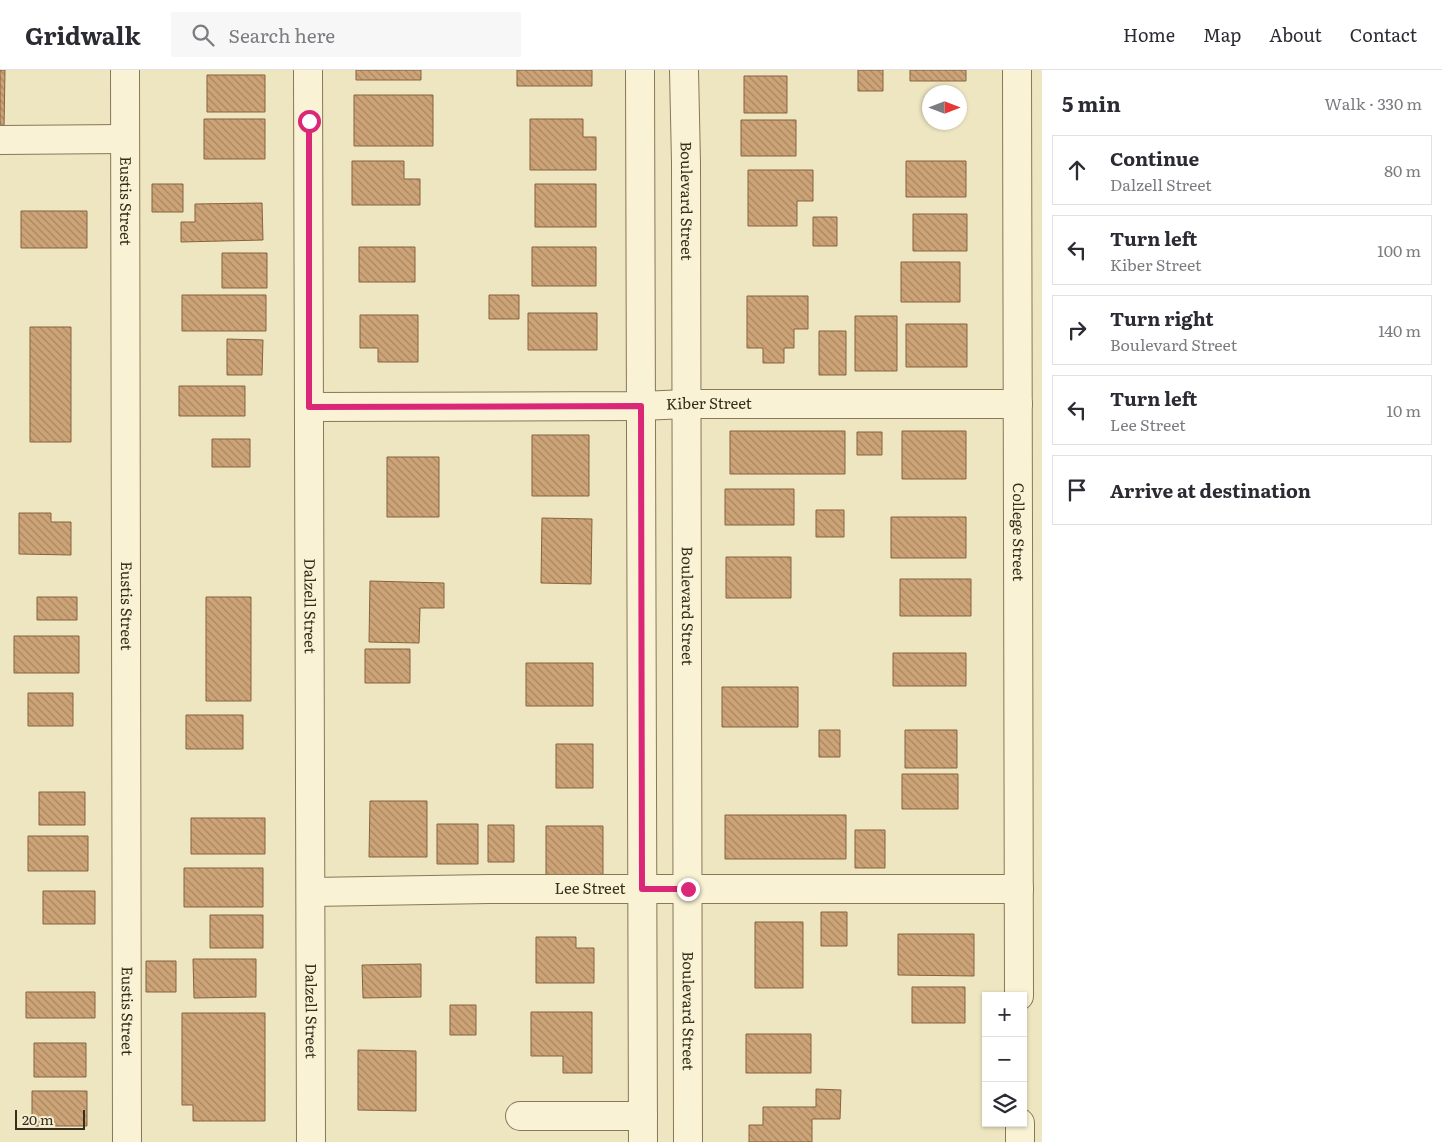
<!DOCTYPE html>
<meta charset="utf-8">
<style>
body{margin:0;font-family:Literata,serif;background:#f7f7f7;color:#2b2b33}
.controls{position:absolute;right:15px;bottom:15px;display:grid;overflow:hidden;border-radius:0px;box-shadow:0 1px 4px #0004}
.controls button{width:45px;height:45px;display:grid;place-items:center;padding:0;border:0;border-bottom:1px solid #e1e1e2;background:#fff;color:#2b2b33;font:25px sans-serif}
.compass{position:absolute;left:922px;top:15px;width:45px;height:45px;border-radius:50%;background:#fff;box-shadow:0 1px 4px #0004;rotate:90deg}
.scale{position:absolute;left:15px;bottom:12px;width:70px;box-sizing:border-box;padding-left:5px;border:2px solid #372d1d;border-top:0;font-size:14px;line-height:18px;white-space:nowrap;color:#372d1d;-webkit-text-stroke:4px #f5efd1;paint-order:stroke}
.stop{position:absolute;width:15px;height:15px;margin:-11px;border:4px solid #db2777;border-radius:50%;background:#fff}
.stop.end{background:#db2777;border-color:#fff;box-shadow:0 1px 5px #0008}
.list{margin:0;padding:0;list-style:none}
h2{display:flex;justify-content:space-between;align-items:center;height:65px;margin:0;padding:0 20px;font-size:21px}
h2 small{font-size:16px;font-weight:400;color:#7c7c81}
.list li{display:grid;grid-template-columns:32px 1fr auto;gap:15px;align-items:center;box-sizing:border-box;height:70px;margin:0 10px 10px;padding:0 10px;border:1px solid #e1e1e2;border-radius:0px}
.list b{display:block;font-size:19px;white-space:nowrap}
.list p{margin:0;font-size:16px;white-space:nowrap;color:#7c7c81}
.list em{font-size:16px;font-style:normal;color:#7c7c81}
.icon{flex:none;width:28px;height:28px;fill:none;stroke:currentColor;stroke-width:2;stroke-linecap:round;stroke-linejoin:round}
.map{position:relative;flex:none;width:1042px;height:1072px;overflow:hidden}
header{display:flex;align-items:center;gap:30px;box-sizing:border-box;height:70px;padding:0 25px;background:#fff;border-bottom:1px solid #e1e1e2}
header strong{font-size:24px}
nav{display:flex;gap:28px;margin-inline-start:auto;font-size:18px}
.search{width:350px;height:45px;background:#f7f7f7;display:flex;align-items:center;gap:12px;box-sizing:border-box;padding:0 18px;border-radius:0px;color:#7c7c81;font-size:19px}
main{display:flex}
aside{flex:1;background:#fff}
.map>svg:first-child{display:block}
</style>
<header>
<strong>Gridwalk</strong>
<div class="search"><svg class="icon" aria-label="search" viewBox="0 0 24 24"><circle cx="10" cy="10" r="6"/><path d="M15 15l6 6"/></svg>Search here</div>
<nav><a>Home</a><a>Map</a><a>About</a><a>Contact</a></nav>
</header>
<main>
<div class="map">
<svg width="1042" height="1072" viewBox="0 0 1042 1072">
<defs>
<pattern id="building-back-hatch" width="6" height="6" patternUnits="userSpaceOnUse" patternTransform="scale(1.25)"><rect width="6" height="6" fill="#cda477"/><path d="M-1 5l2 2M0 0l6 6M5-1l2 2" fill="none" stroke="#a78661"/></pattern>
</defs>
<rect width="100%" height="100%" fill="#eee6c1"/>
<path fill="url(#building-back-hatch)" stroke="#87633e" d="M0,0h5l-1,59h-4z
M356,0h65v10h-65z
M517,0h75v16h-75z
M858,0h25v21h-25z
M910,0h56v11h-56z
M207,5h58v37h-58z
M744,6h43v37h-43z
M354,25h79v51h-79z
M204,49h61v40h-61z
M530,49h53v18h13v33h-66z
M741,50h55v36h-55z
M352,91h52v18h16v26h-68z
M906,91h60v36h-60z
M748,100h65v31h-16v25h-49z
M152,114h31v28h-31z
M535,114h61v43h-61z
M262,133l1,37 -82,2v-20h14v-18z
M21,141h66v37h-66z
M913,144h54v37h-54z
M813,147h24v29h-24z
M359,177h56v35h-56z
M532,177h64v39h-64z
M222,183h45v35h-45z
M901,192h59v40h-59z
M182,225h84v36h-84z
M489,225h30v24h-30z
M747,226h61v33h-14v19h-10v15h-21v-15h-16z
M528,243h69v37h-69z
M360,245h58v47h-40v-14h-18z
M855,246h42v55h-42z
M906,254h61v43h-61z
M30,257h41v115h-41z
M819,261h27v44h-27z
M227,269l36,1 -1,35h-35z
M179,316h66v30h-66z
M730,361h115v43h-115z
M902,361h64v48h-64z
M857,362h25v23h-25z
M532,365h57v61h-57z
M212,369h38v28h-38z
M387,387h52v60h-52z
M725,419h69v36h-69z
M816,440h28v27h-28z
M19,443h32v9h20v33l-52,-1z
M891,447h75v41h-75z
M542,448l50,1 -1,65 -50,-1z
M726,487h65v41h-65z
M900,509h71v37h-71z
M370,511l74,2v25h-24l-1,35 -50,-1z
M37,527h40v23h-40z
M206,527h45v104h-45z
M14,566h65v37h-65z
M365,579h45v34h-45z
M893,583h73v33h-73z
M526,593h67v43h-67z
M722,617h76v40h-76z
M28,623h45v33h-45z
M186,645h57v34h-57z
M819,660h21v27h-21z
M905,660h52v38h-52z
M556,674h37v44h-37z
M902,704h56v35h-56z
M39,722h46v33h-46z
M370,731h57v56h-58z
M725,745h121v44h-121z
M191,748h74v36h-74z
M437,754h41v40h-41z
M488,755h26v37h-26z
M546,756h57v51h-57z
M855,760h30v38h-30z
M28,766h60v35h-60z
M184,798h79v39h-79z
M43,821h52v33h-52z
M821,842h26v34h-26z
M210,845h53v33h-53z
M755,852h48v66h-48z
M898,864h76v42l-76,-1z
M536,867h40v11h18v35h-58z
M193,889h63v38l-62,1z
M146,891h30v31h-30z
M421,894v33l-58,1 -1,-33z
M912,917h53v36h-53z
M26,922h69v26h-69z
M450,935h26v30h-26z
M531,942h61v61h-29v-17h-32z
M182,943h83v108h-72v-16h-11z
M746,964h65v39h-65z
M34,973h52v34h-52z
M358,980l58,1v60l-58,-1z
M816,1019l25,1 -1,29h-28v23h-63v-17h14v-18h53z
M32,1021h55v35h-55z"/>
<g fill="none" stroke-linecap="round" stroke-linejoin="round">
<defs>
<g id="minor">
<path id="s1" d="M125,0l2,1072"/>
<path id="s2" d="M308,0l3,1072"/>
<path d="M640,0l3,1072"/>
<path id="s3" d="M684,0l2,93 2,979"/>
<path id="s4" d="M1017,0l2,926"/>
<path d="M0,70l125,-1"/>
<path id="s5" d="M309,337l332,-1 45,-2h332"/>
<path id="s6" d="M311,822l178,-3h530"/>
<path d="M520,1046h123"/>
<path d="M1020,1053v19"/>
</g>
</defs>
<use href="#minor" stroke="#887759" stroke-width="30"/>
<use href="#minor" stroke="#f9f2d4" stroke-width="28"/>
</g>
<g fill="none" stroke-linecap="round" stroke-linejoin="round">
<path stroke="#db2777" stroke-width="6" d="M309,51v286l332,-1 1,483h46"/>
</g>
<g text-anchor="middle" stroke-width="4.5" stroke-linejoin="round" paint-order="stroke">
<g font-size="15" fill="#372d1d" stroke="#f5efd1">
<text dy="5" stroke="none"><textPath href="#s1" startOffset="131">Eustis Street</textPath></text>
<text dy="5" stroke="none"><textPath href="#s3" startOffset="131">Boulevard Street</textPath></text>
<text dy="5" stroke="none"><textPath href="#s5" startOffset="400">Kiber Street</textPath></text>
<text dy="5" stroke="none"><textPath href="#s4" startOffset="462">College Street</textPath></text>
<text dy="5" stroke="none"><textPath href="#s1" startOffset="536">Eustis Street</textPath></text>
<text dy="5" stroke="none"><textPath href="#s2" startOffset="536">Dalzell Street</textPath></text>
<text dy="5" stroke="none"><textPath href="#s3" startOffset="536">Boulevard Street</textPath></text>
<text dy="5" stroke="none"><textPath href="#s6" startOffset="279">Lee Street</textPath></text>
<text dy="5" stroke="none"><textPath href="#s1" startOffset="941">Eustis Street</textPath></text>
<text dy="5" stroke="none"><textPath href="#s2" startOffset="941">Dalzell Street</textPath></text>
<text dy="5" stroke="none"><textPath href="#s3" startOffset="941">Boulevard Street</textPath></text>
</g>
</g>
</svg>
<div class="controls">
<button>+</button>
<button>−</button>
<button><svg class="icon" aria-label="layers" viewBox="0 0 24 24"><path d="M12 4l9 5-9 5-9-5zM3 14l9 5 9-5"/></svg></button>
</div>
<svg class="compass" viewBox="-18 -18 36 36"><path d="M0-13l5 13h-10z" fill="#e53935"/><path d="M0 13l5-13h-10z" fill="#7c7c81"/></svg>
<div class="scale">20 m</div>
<div class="stop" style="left:309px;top:51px"></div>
<div class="stop end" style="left:688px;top:819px"></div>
</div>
<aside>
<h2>5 min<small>Walk · 330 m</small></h2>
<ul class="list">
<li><svg class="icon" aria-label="ahead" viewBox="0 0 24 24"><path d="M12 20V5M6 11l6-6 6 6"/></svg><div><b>Continue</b><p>Dalzell Street</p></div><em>80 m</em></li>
<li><svg class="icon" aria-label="left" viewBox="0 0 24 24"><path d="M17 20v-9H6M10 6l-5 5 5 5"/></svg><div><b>Turn left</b><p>Kiber Street</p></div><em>100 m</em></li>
<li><svg class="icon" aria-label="right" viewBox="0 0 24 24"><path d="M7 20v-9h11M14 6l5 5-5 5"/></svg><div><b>Turn right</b><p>Boulevard Street</p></div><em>140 m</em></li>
<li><svg class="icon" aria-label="left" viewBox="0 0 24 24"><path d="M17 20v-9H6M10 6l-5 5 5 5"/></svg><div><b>Turn left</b><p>Lee Street</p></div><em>10 m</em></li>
<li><svg class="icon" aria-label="arrive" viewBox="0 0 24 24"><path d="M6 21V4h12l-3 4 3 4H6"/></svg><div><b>Arrive at destination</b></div></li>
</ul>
</aside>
</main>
